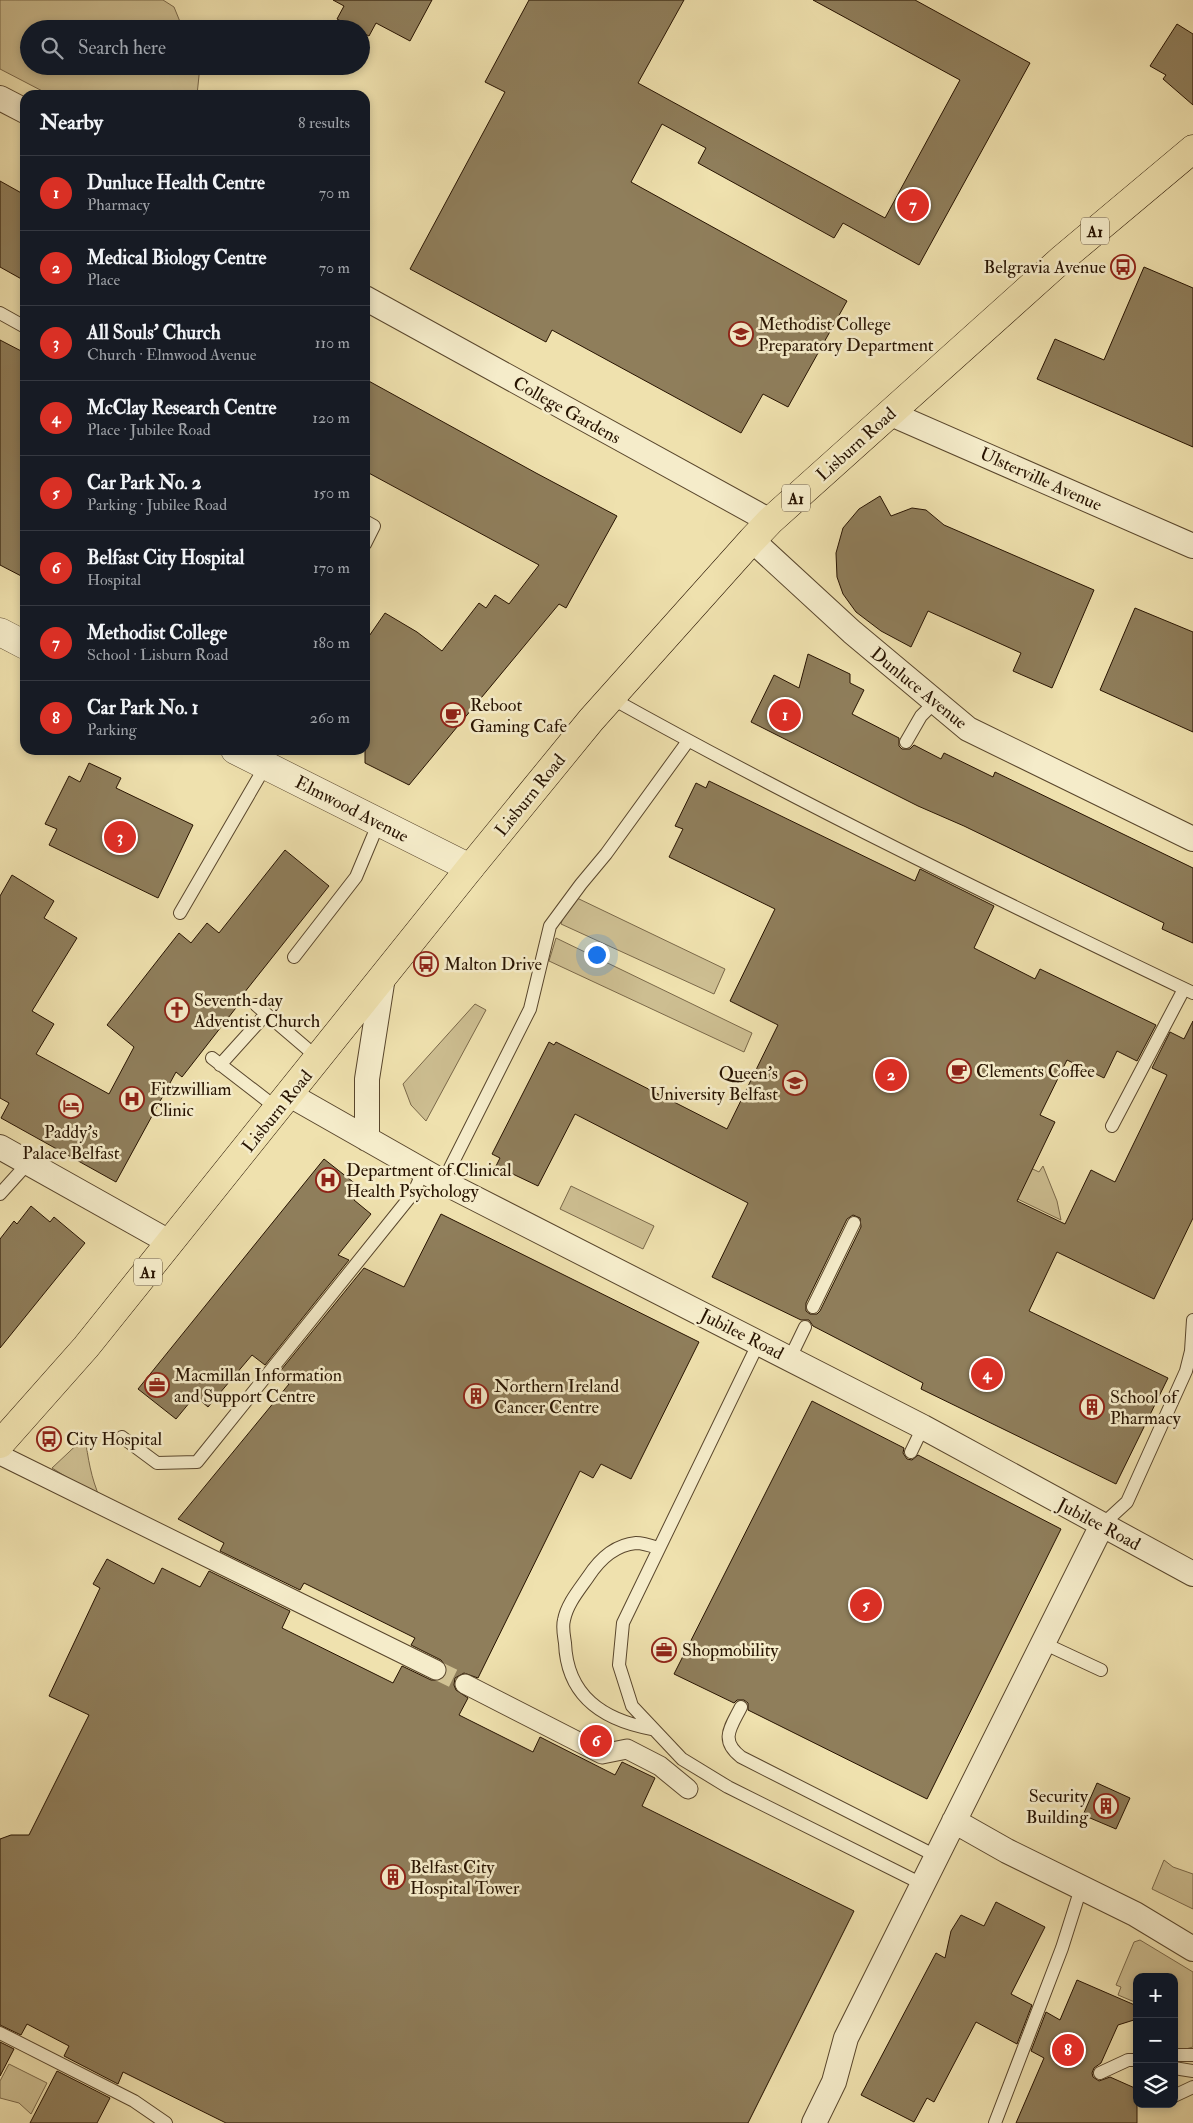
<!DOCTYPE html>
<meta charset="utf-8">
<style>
body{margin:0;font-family:"IM FELL Double Pica",serif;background:#20242c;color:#f1f3f6}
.controls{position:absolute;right:15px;bottom:15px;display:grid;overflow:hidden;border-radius:10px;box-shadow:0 2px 8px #0003}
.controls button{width:45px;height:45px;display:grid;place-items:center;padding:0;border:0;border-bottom:1px solid #363941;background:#171b24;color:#f1f3f6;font:25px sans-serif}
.you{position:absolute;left:596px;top:954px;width:18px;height:18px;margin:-12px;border:4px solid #fff;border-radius:50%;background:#1a73e8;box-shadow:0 0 0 8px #1a73e833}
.badge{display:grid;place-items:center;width:32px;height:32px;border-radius:50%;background:#d93025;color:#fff;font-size:16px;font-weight:700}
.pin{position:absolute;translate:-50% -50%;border:2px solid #fff;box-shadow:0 1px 5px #0006}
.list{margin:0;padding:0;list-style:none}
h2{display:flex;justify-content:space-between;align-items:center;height:65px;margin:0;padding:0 20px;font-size:21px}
h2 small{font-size:16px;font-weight:400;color:#9ea1a6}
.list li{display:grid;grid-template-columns:32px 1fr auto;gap:15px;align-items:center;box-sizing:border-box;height:75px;padding:0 20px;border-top:1px solid #363941}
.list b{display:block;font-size:19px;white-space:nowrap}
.list p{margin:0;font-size:16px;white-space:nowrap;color:#9ea1a6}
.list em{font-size:16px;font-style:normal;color:#9ea1a6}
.icon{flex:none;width:28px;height:28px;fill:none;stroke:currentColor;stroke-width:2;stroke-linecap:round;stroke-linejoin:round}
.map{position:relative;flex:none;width:1193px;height:2123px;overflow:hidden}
.search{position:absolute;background:#171b24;box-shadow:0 2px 8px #0003;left:20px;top:20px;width:350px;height:55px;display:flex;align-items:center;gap:12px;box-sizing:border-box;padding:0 18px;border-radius:28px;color:#9ea1a6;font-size:19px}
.panel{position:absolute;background:#171b24;box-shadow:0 2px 8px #0003;left:20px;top:90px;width:350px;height:665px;border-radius:15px}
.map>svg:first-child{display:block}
</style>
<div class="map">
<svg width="1193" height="2123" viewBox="0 0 1193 2123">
<rect width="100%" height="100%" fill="#efe1ae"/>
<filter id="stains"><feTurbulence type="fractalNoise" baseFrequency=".004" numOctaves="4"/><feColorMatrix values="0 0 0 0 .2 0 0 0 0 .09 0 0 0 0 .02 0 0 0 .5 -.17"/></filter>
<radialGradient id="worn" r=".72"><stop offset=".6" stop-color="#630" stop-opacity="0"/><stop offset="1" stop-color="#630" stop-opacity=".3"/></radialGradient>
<path fill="#cdbe91" stroke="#7a6849" d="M0,0h163l11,7 9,22h-154v37h171l-3,29h-147l-50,-26z
M577,898l148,71 -11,25 -153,-70 2,-7z
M556,938l196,95 -8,19 -195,-91z
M475,1004l11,6 -60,111 -15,-16 -8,-21z
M899,1105l140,67 4,-6 14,35 4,19 -176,-85z
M571,1186l83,40 -11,23 -83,-40z
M85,1437c3,21 6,41 15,61l-48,-30z
M1164,1860l9,7 20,7v35l-41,-20z
M1140,1940l53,32v75l-11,3 -8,-3v-70h-37v26l-19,-8 3,-8 -5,-2 18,-43z
M9,2064l38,19 -16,31 -12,-11 -19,-5v-17z"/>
<path fill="#8f7e5b" stroke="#271301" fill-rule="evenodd" d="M333,0h99l-22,41 -34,-18 -7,13 -8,-4v-3h-5l-19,-10 7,-13z
M529,0h155l-46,83 247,135 75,-138 -147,-80h102l115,63 -111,202 -76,-42 -9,15 -136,-75 8,-15 -44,-24 -31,58 216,119 -59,106 -25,-13 -22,39 -189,-103 -6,12 -136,-73 95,-177 -20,-10z
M1177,24l16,10v71l-30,-26 3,-4 -16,-9z
M0,181l25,14v86l-25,-14z
M1144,267l49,21v159l-156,-68 18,-40 49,21z
M0,340l25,13v225l-25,-13z
M365,379l171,94 81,43 -51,92 -7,-4 -150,181 -44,-22v-121l20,-29 32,19 25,19 37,-48 7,5 9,-13 14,9 30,-39 -174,-94z
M880,496l11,20 21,-8 14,2 18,15 150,65 -42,98 -39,-17 8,-18 -93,-42 -17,36 -30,-16 -25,-19 -13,-18 -6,-17 -1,-24 7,-25 16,-19z
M1135,608l58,24v100l-93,-42z
M808,654l42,20v9l14,7 -12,24 47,24v8l3,3h8l4,-4 27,14 3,-6 49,24 2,-5 198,96v75l-31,-14 2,-6 -200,-97 -46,-20 -167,-84 23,-47 25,13z
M89,763l32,15 -5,10 77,37 -35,73 -109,-53 8,-16 -12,-5 24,-48 11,6z
M709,781l206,100 5,-12 74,37 -20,42 61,31 5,-10 116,56 -19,36 -20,-10 -13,27 -37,-18 -27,55 15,7 -38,79 48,23 26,-54 24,12 52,-107 -15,-7 18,-36 14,7 9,-18v197l-39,81 -97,-47 -28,59 139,67 -52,106 -195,-95 2,-6 -110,-57 -4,-6h-8l-89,-43 36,-74 -173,-89 -37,72 -42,-20 4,-8 -8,-4 57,-112 5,3 2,-3 171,87 51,-104 -48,-24 45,-92 -106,-52 14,-28 -8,-3 21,-43 10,5zM853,1215l7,3 1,9 -41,84 -3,3h-7l-4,-3v-8l41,-84z
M285,850l44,36 -85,107 2,2 -64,82 -6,-5 -60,110 -115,-64 8,-15 -9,-5v-202l12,-21 42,26 -10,17 33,20 -45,73 22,13 -18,30 73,40 25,-47 -27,-22 72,-92 12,10 16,-20 12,10z
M324,1159l38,30 -8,11 17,14 -33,41 11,5 -84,105 -13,-10 -44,52 -13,-11 -19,23 -38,-30z
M31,1206l19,16 4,-5 31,26 -85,105v-109l14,-18 3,3z
M441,1214l258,128 -68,137 -30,-15 -8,14 -13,-7 -102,207 -14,-5 -9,5 -1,7 2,5 12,8 -9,17 74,37 7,-15 75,38 7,-13 33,16 -13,28 212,105 -106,212h-522l-103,-51 -5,12 -54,-28 5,-10 -42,-22 -6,11 -21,-10v-186l11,-4h18l60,-120 -40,-19 51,-108 -7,-4 14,-25 47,25 8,-16 38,19 9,-16 81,40 -8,17 111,55 9,-17 29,14h11l4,-5 1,-6 -6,-9 -30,-15 4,-7 -111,-55 -4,7 -80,-39 4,-8 -46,-24 111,-135 -12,-9 87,-107 40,19z
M812,1401l92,47 -1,5 4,6 5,1 6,-5 143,74 -134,270 -179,-89v-7l-4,-3h-7l-3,3 -60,-29z
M1097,1783l33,15 -14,31 -33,-14z
M996,1902l49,25 -34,67 21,11 -15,39 -41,-22 -42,80 -7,-4 -13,24 -53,-27 75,-142 9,5 6,-27 10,-16 23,11z
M1077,1980l60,26v13l-19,6 -17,38 -7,5 -2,5 1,4 6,4 11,-4 27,12v34h-121l28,-65 -13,-7 15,-39 14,8z
M0,2042l14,7 -14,27z
M57,2071l53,27 -13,25h-67z"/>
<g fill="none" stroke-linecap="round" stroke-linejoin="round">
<path stroke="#d1c294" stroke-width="19" stroke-dasharray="19 9" stroke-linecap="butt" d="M436,1670l29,14"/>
<defs>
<path id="service" d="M0,313l25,14
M365,521l9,5 -9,18
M611,698c190,106 386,201 582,295
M906,742l15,-26 13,-13
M180,913l86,-148
M294,957l62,-80 23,-55
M256,1005l62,53
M212,1058l66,51
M220,1065l46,-51
M1112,1126l72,-137
M443,1182l87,-173 20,-83 31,-42 25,-30 82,-113
M0,1194l28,-31
M813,1307l41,-84
M759,1342l-136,281 -4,42 13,41 50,53 46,28 194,97
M790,1358l15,-31
M122,1437l35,26 40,-1 217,-270 9,-21
M911,1452l12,-25
M1102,1525l25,-23 59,-131 5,-20 2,-31
M1043,1643l58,27
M741,1707c-10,20 -22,33 0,50l195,99
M652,1729c-49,-9 -85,-33 -87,-86 -1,-7 -3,-16 -1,-23 3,-16 15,-30 24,-43 11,-17 26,-32 48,-34 7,0 16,3 22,5
M0,2033l134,68 32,22
M1174,2055h19
M1174,2068l19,3
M1100,2073l28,-13h9
M1174,2096l19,-9
M995,2123l67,-175 19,-60"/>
<path id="pedestrian" d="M0,1455l436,215
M465,1684l137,70 25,-5 33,17 28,23"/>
<path id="minor" d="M0,98l25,13
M365,298l405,223
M889,413l304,133
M752,540l100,92 116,97 225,110
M290,1095l153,87 480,245 270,147
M367,1139v-60l16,-102
M0,1147l171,96
M954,1821l53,30 128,63 58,35
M814,2123l20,-41 12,-44 256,-513"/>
<path id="tertiary" d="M0,632l25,13
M235,750l235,118"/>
<path id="primary" d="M0,1444l86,-97 384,-479 121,-148 161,-180 18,-19 293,-263 130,-109"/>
</defs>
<use href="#service" stroke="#59462c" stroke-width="14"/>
<use href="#pedestrian" stroke="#59462c" stroke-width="21"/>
<use href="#minor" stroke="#59462c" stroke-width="26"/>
<use href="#tertiary" stroke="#59462c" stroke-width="29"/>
<use href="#primary" stroke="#271301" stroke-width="29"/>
<use href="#service" stroke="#f5ecca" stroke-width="12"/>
<use href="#pedestrian" stroke="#f5ecca" stroke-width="19"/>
<use href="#minor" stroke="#f5ecca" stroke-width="24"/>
<use href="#tertiary" stroke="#f5ecca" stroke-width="28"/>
<use href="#primary" stroke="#efe1ae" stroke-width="28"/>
</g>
<defs>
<symbol id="bus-ring" viewBox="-11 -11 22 22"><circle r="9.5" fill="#f5ecca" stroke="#8f2418" stroke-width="1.5"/><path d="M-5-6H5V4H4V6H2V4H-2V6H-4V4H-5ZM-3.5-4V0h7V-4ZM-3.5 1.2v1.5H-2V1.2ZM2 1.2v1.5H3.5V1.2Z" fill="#8f2418"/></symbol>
<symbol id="school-ring" viewBox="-11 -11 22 22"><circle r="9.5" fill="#f5ecca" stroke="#8f2418" stroke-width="1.5"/><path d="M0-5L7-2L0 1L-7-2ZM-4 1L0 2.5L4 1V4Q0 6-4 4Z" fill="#8f2418"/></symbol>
<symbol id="cafe-ring" viewBox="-11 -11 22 22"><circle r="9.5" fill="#f5ecca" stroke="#8f2418" stroke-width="1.5"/><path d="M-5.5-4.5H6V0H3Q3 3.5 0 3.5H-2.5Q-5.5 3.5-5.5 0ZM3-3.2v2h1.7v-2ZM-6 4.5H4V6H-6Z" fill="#8f2418"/></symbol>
<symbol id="church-ring" viewBox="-11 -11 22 22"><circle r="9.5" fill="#f5ecca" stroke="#8f2418" stroke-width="1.5"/><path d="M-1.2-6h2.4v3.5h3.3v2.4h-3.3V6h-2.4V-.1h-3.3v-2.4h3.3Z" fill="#8f2418"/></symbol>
<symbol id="university-ring" viewBox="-11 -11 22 22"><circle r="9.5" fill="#f5ecca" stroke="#8f2418" stroke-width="1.5"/><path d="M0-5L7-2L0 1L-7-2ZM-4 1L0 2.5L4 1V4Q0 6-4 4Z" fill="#8f2418"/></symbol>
<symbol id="hospital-ring" viewBox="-11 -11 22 22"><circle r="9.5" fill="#f5ecca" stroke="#8f2418" stroke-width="1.5"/><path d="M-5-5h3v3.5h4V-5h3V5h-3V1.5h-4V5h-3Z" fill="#8f2418"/></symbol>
<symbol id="hotel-ring" viewBox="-11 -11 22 22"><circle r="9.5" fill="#f5ecca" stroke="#8f2418" stroke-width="1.5"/><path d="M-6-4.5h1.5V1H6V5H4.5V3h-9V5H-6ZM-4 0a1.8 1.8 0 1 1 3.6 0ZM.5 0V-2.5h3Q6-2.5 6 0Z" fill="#8f2418"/></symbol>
<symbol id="office-ring" viewBox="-11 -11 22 22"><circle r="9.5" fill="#f5ecca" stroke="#8f2418" stroke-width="1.5"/><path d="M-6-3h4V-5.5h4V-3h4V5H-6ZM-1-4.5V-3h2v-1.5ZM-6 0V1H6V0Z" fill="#8f2418"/></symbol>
<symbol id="building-ring" viewBox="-11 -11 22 22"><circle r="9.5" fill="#f5ecca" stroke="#8f2418" stroke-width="1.5"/><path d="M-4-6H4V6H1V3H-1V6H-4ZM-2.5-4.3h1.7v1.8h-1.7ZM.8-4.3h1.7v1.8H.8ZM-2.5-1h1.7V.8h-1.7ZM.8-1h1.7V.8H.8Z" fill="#8f2418"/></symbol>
</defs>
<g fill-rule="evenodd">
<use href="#bus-ring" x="1109" y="253" width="28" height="28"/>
<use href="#school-ring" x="727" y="320" width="28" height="28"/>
<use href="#cafe-ring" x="439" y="701" width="28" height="28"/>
<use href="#bus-ring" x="412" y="950" width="28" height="28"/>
<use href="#church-ring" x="163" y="996" width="28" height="28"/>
<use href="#cafe-ring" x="945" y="1057" width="28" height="28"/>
<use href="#university-ring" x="781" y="1069" width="28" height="28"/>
<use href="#hospital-ring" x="118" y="1085" width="28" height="28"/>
<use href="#hotel-ring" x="57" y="1092" width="28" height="28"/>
<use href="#hospital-ring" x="314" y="1166" width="28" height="28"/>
<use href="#office-ring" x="143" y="1371" width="28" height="28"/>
<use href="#building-ring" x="462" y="1382" width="28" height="28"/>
<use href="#building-ring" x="1078" y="1393" width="28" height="28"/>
<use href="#bus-ring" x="35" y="1425" width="28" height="28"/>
<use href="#office-ring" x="650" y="1636" width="28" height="28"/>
<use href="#building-ring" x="1092" y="1792" width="28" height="28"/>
<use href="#building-ring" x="379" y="1863" width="28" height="28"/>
</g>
<g text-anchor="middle" stroke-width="5" stroke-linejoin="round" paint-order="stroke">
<g fill="#f5ecca" stroke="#65543d" stroke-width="1">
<rect x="1081" y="217.5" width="28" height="27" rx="4"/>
<rect x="782" y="484.5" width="28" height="27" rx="4"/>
<rect x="134" y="1258.5" width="28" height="27" rx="4"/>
</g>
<g font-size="16" font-weight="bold" fill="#271301">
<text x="1095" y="237">A1</text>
<text x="796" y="504">A1</text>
<text x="148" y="1278">A1</text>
</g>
<g font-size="18" fill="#271301" stroke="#f5ecca" text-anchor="start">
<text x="1106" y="273" text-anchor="end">Belgravia Avenue</text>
<text x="758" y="330">Methodist College<tspan x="758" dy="21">Preparatory Department</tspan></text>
<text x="470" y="711">Reboot<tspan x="470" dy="21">Gaming Cafe</tspan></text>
<text x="444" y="970">Malton Drive</text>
<text x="194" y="1006">Seventh-day<tspan x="194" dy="21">Adventist Church</tspan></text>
<text x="976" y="1077">Clements Coffee</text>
<text x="778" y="1079" text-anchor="end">Queen's<tspan x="778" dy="21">University Belfast</tspan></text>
<text x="150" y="1095">Fitzwilliam<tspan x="150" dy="21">Clinic</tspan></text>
<text x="71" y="1138" text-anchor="middle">Paddy's<tspan x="71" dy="21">Palace Belfast</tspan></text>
<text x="346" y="1176">Department of Clinical<tspan x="346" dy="21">Health Psychology</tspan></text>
<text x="174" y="1381">Macmillan Information<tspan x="174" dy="21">and Support Centre</tspan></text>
<text x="494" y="1392">Northern Ireland<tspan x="494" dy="21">Cancer Centre</tspan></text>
<text x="1110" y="1403">School of<tspan x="1110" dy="21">Pharmacy</tspan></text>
<text x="66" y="1445">City Hospital</text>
<text x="682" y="1656">Shopmobility</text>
<text x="1088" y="1802" text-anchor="end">Security<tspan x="1088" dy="21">Building</tspan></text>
<text x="410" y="1873">Belfast City<tspan x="410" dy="21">Hospital Tower</tspan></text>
</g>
<g font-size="18" fill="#271301" stroke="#f5ecca">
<text transform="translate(567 410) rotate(29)" y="6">College Gardens</text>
<text transform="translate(856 444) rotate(-42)" y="6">Lisburn Road</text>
<text transform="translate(1041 479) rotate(24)" y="6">Ulsterville Avenue</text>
<text transform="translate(919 688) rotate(39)" y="6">Dunluce Avenue</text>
<text transform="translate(530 795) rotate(-51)" y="6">Lisburn Road</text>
<text transform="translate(352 809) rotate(27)" y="6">Elmwood Avenue</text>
<text transform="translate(277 1111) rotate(-51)" y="6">Lisburn Road</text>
<text transform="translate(742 1334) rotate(27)" y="6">Jubilee Road</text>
<text transform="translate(1099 1524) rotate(28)" y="6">Jubilee Road</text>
</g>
</g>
<rect width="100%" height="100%" filter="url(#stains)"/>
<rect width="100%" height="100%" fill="url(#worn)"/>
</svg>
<div class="controls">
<button>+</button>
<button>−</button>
<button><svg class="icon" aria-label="layers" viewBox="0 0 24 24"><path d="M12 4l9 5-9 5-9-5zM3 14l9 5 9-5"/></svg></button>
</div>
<div class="you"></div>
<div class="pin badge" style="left:785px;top:715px">1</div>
<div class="pin badge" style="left:891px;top:1075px">2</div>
<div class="pin badge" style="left:120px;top:837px">3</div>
<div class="pin badge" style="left:987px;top:1374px">4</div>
<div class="pin badge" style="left:866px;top:1605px">5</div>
<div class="pin badge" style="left:596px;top:1741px">6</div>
<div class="pin badge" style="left:913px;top:205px">7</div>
<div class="pin badge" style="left:1068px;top:2050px">8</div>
<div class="search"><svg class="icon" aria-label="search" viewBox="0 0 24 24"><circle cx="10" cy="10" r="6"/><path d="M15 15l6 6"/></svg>Search here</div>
<section class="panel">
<h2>Nearby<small>8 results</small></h2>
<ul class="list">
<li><span class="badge">1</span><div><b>Dunluce Health Centre</b><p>Pharmacy</p></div><em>70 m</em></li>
<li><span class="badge">2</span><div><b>Medical Biology Centre</b><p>Place</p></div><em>70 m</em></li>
<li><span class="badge">3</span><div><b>All Souls' Church</b><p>Church · Elmwood Avenue</p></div><em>110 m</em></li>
<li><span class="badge">4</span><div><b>McClay Research Centre</b><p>Place · Jubilee Road</p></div><em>120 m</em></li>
<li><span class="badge">5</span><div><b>Car Park No. 2</b><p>Parking · Jubilee Road</p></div><em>150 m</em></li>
<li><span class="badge">6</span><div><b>Belfast City Hospital</b><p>Hospital</p></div><em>170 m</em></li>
<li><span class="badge">7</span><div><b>Methodist College</b><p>School · Lisburn Road</p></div><em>180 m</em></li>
<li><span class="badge">8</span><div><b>Car Park No. 1</b><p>Parking</p></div><em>260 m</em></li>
</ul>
</section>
</div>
